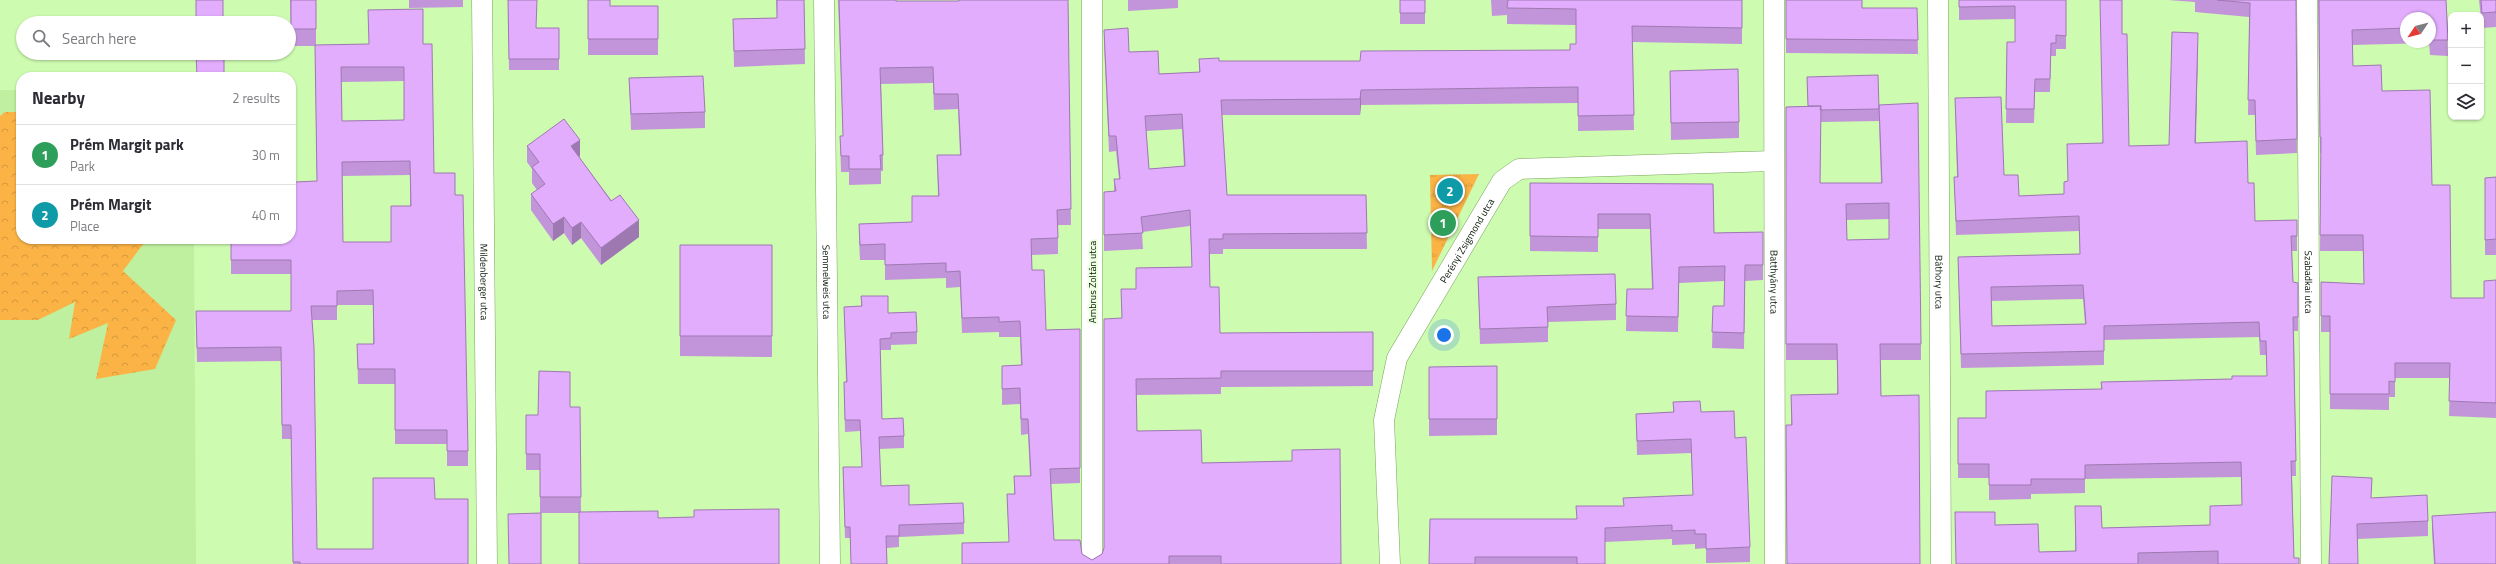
<!DOCTYPE html>
<meta charset="utf-8">
<style>
body{margin:0;font-family:"Titillium Web",sans-serif;background:#f2f2f3;color:#2b2b33}
.controls{position:absolute;right:12px;top:12px;display:grid;overflow:hidden;border-radius:8px;box-shadow:0 1px 3px #0004}
.controls button{width:36px;height:36px;display:grid;place-items:center;padding:0;border:0;border-bottom:1px solid #e1e1e2;background:#fff;color:#2b2b33;font:20px sans-serif}
.compass{position:absolute;left:2400px;top:12px;width:36px;height:36px;border-radius:50%;background:#fff;box-shadow:0 1px 3px #0004;rotate:235deg}
.you{position:absolute;left:1444px;top:335px;width:14px;height:14px;margin:-10px;border:3px solid #fff;border-radius:50%;background:#1a73e8;box-shadow:0 0 0 6px #1a73e833}
.badge{display:grid;place-items:center;width:26px;height:26px;border-radius:50%;background:#792a9b;color:#fff;font-size:13px;font-weight:700}
.pin{position:absolute;translate:-50% -50%;border:2px solid #fff;box-shadow:0 1px 4px #0006}
.list{margin:0;padding:0;list-style:none}
h2{display:flex;justify-content:space-between;align-items:center;height:52px;margin:0;padding:0 16px;font-size:17px}
h2 small{font-size:13px;font-weight:400;color:#7c7c81}
.list li{display:grid;grid-template-columns:26px 1fr auto;gap:12px;align-items:center;box-sizing:border-box;height:60px;padding:0 16px;border-top:1px solid #e1e1e2}
.list b{display:block;font-size:15px;white-space:nowrap}
.list p{margin:0;font-size:13px;white-space:nowrap;color:#7c7c81}
.list em{font-size:13px;font-style:normal;color:#7c7c81}
.icon{flex:none;width:22px;height:22px;fill:none;stroke:currentColor;stroke-width:2;stroke-linecap:round;stroke-linejoin:round}
.map{position:relative;flex:none;width:2496px;height:564px;overflow:hidden}
.search{position:absolute;background:#fff;box-shadow:0 1px 3px #0004;left:16px;top:16px;width:280px;height:44px;display:flex;align-items:center;gap:10px;box-sizing:border-box;padding:0 14px;border-radius:22px;color:#7c7c81;font-size:15px}
.panel{position:absolute;background:#fff;box-shadow:0 1px 3px #0004;left:16px;top:72px;width:280px;height:172px;border-radius:16px}
.map>svg:first-child{display:block}
</style>
<div class="map">
<svg width="2496" height="564" viewBox="0 0 2496 564">
<defs>
<pattern id="forest-crowns" width="20" height="18" patternUnits="userSpaceOnUse"><rect width="20" height="18" fill="#fbb345"/><path d="M2 6a3 3 0 1 1 6 0M12 15a3 3 0 1 1 6 0" fill="none" stroke="#d6993b"/></pattern>
<pattern id="park-tufts" width="24" height="20" patternUnits="userSpaceOnUse"><rect width="24" height="20" fill="#fbb345"/><path d="M3 7l-1-3M5 7V3M7 7l1-3M15 17l-1-3M17 17v-4M19 17l1-3" fill="none" stroke="#d6993b"/></pattern>
</defs>
<rect width="100%" height="100%" fill="#cdfbb0"/>
<path fill="#bff0a0" d="M0,90h21v149h173l2,325h-196z"/>
<path fill="url(#forest-crowns)" d="M5,112h16v127h126l-24,32 53,49 -21,49 -59,10 12,-56 -39,16 6,-37 -37,18h-38v-204z"/>
<path fill="url(#park-tufts)" d="M1479,174l-47,97 -2,-96z"/>
<g fill="none" stroke-linecap="round" stroke-linejoin="round">
<defs>
<g id="street">
<path id="s1" d="M482,0l5,564"/>
<path id="s2" d="M824,0l6,564"/>
<path d="M1092,0v564"/>
<path id="s3" d="M1774,0l1,564"/>
<path id="s4" d="M1938,0l3,564"/>
<path id="s5" d="M2307,0l4,564"/>
<path id="s6" d="M1390,564l-6,-144 13,-62 105,-177 17,-12 254,-8"/>
</g>
</defs>
<use href="#street" stroke="#7aa45e" stroke-width="21"/>
<use href="#street" stroke="#fff" stroke-width="20"/>
</g>
<path fill="#c295da" fill-rule="evenodd" d="M290,0h26v45l107,-1 11,129 21,22 13,256v15h-21v-22h-52v-60h-37l-1,-40h16v-39h-36v15h-25l5,229h56l62,-50 33,65h-175l-2,-125h-9l-1,-78 -84,1 -1,-51h95v-37h-60v-35l64,-29 22,-29 -2,-135h-24zM404,81v39l-62,1 -1,-39zM410,175v31l-19,36h-48l-1,-66z
M409,0h54v7l-54,1z
M508,0l29,28h22v42h-50z
M588,0l22,6h48v49h-70z
M776,0h28l1,64 -71,3 -1,-48 44,-1z
M838,0h58v1h63v-1h109l3,225h-13v29l-26,1v15l14,60 34,-1v154l-29,1 3,56 38,20 10,-6 2,-6 18,-230 -1,-29h15v-21l56,-1 -2,-41 -48,6 1,17 -39,2v-59h10v-13h5l-3,-28 -7,1 -5,-107v-15l25,22 30,22 40,-2v-13l20,2h141l210,-11 6,-6v-19l-69,-1v-9l-15,1 -1,-16h251v44l-110,-2 2,88 -56,1v-28l-217,2 -1,10h-138l5,80h139l1,54h-144v5h-13v33l10,46 153,-1v54l-152,1v7l-85,1 1,36 65,32 90,-2v-11l49,114h-379v-21l47,-1 -2,-48h7v-18h16l-2,-42 -7,1 -1,-31 -18,1v-39l19,-1 -1,-28h-21v-5l-37,1 -2,-46 -14,1v-10l-61,2v-20h-25l-1,-20v-16l53,-2 26,-26 -1,-41h23l-2,-46 -24,1 -1,-27 -52,1 2,71v16h-2v13l-32,1v-13h-8l-1,-36h3zM1182,129l2,37 -35,3 -3,-38z
M1128,0h50v8l-50,3z
M1400,0h25v24h-25z
M1786,0l76,8h55l1,46 -132,-1z
M1959,0h107v49h-10v7h-5l-1,36h-15l-1,31h-28l1,-81h8v-23l-56,1z
M2168,0h128l1,153 -41,2 -1,-40h-7l1,-98 -54,-5v-10z
M2318,0h128l2,56 -18,-1 -1,-12 -77,2 1,21 29,25 50,94 19,113h33l12,-18v138l-47,-2 1,-38h-55v19h-6v13l-59,-1v-77h-9v-50l43,2 -1,-33h-43l1,-98h-1zM2406,18h24v24h-24z
M2479,0h17v27l-14,1z
M2122,34l7,112 40,-1 29,-98 -2,96 52,40 7,38 42,-1v31h-5l1,31 5,1v48h-4l2,145h-4l2,82 5,6h-343l39,-39 44,27 36,-1v-45l27,22 108,-3v-19l32,-1 -1,-28 -156,2v14l-54,1v5l-42,1v-22h-31v-60h28v-27l115,-2v-7l131,-3 35,-3 -1,-21h-6l-1,-18 -155,3v25l-143,3 -3,-111 122,-3 -1,-23 -123,4 -2,-58h3l-2,-79 49,77 15,21 45,-2v-12l4,-1 34,-38zM2083,299l2,25 -93,2 -1,-25z
M1670,71l69,51v16l-68,2z
M1807,77l72,32 42,235v16h-41l1,36 -90,29v-30l46,-1v-34h-51v-253l22,-1zM1879,121l2,62h-61l1,-61zM1889,219v20l-42,1v-20z
M629,78l76,34v16l-74,2z
M527,146l53,10 -1,1 60,80 -38,28 -20,-27 -9,7 -8,-12 -11,8 -22,-31v-16l6,-4 -5,-7v-14l-5,-7z
M2496,177v78h-11v-77z
M1530,183l183,1 1,49 49,-1v48l-18,1 -1,68 -32,-1 1,-42h11v-25l-45,2 -1,49 -52,-1 1,-42h25l-2,-60h-52v23l-68,-1z
M680,245h92v112l-92,-1z
M1478,277l138,27v16l-68,2v20l-68,2z
M861,296l27,17 29,19v12l-26,1v5h-11l2,69 22,17v12l-25,1 2,37 28,19 55,18v11l-65,3v10l-12,1v16h-36l-1,-26h-5l-2,-71h19l-2,-36 -15,1 -1,-50h2l-2,-75 17,-1z
M1497,366v69l-68,1v-69z
M1673,402l28,10 34,26 15,109v15l-44,1v-15l-11,1v-5l-23,1v-6l-67,3v22h-176l147,-45 47,-13 70,-11 -2,-42 -54,2 -1,-41 37,-2z
M570,407h10l1,105 77,6 121,46 -200,-51h-39v-43h-14v-55h12z
M2372,498l56,23v15l-70,3 -29,25z
M2432,516l64,48h-62l-2,-33z"/>
<path fill="#9e79b1" d="M2198,33v14l-3,111v-15z
M1361,90v15l-1,10v-16z
M580,140v16l-9,7v-17z
M564,217v16l-11,8v-17z
M639,220v17l-38,28v-17z
M581,222v16l-9,7v-17z"/>
<path fill="#e2adfd" stroke="#9e79b1" fill-rule="evenodd" d="M196,0h27v23h-27z
M291,0h25v29h-25z
M508,0h29l-1,28h23v31h-50z
M588,0h22v6h48v33h-70z
M777,0h27l1,49 -71,2 -1,-32 44,-1z
M839,0h57v1h63v-1h109l3,209 -14,1 1,28 -27,1 1,31h12l2,60 34,-1v139l-30,1 4,71h26l2,14 10,6 10,-6 2,-6v-229l18,-1 -1,-29h15v-21l56,-1 -2,-57 -49,7 2,16 -39,2v-43l12,-1 -2,-12h6l-4,-43h-7l-5,-106 24,-2 1,24 29,-1 1,23 41,-2 -1,-13 20,-1v3h141l1,-10 209,-1v-6h6v-35l-69,-1 1,-8h234v28l-110,-2 2,89 -56,1v-29l-217,3 -1,9 -139,1 6,95h139l1,38 -144,1v5h-14l1,48h9l1,46 153,-1v39h-152v7l-85,1 1,52 64,-1 1,33 90,-2v-11l48,-1 1,115h-120v-8h-52v8h-207v-21l47,-1 -2,-48h8l-1,-18h17l-3,-57h-7l-1,-31 -18,1v-23l20,-1 -2,-44 -21,1v-5l-37,1 -2,-47 -14,1v-9l-61,2v-21l-25,1 -1,-21 53,-2v-26h27l-2,-41h24l-3,-61h-24l-1,-27 -53,1 3,87h-3l1,14h-32v-13h-8l-1,-20h3zM1182,114l3,52 -36,3 -4,-53z
M1400,0h25v13h-25z
M1786,0h76v8h55l1,32 -132,-1z
M1959,0h107v36l-10,-1v8h-5l-1,36h-15l-1,30h-28l1,-67h8v-36l-56,1z
M2100,0h22v34h5l2,112 40,-1 3,-113 26,1 -3,110 52,-2 1,42h6l1,38 42,-1v16h-6l2,46 5,1v34h-5l3,144h-5l3,97h5v6h-81v-13l-80,2v11h-182l-1,-52h40v13l43,-1 1,28 37,-1 -1,-45h26l1,22 108,-3v-19l32,-1 -1,-43 -156,3v14h-54v6h-42v-21h-31v-46h28v-27l116,-2 -1,-7 131,-3v-3h35l-1,-35h-6l-1,-19 -155,4v25l-143,3 -3,-97 122,-3 -1,-38 -123,5 -2,-44h4l-3,-79 46,-1 3,78h14l1,21 45,-2v-12l4,-1 -1,-37 36,-1zM2083,285l3,39 -94,2 -1,-39z
M2217,0h79l1,139 -41,2 -1,-41h-7l2,-97z
M2319,0h127l2,40h-18v-22h-24v10l-54,2 1,36 28,-1 1,26 48,-1 2,95h18l1,113h33v-17l12,-1v123l-47,-2 1,-38h-55v19l-6,-1v13h-59v-78h-9v-34l43,2 -1,-49h-43l1,-98h-1z
M2481,0h15v12l-14,1z
M423,9v35h9l2,129h21v22h8l5,256h-21v-21h-52v-61h-37l-1,-25h17l-1,-54 -36,1v15h-26l3,41 3,202h56v-71h61l1,21h33v65h-168v-2h-7l-2,-137h-9l-1,-78 -84,1 -1,-37h95v-51h-60v-21h60v-29h4v-28l22,-1 -2,-136 54,-1 -1,-34zM341,67h63v53l-62,1zM410,161l1,45h-20v36h-48l-1,-80z
M196,53h28v24h-27z
M1738,69l1,53 -68,1 -1,-52z
M1878,75l1,34 -59,1 1,-4h-13l-1,-29z
M703,76l2,36 -74,2 -2,-36z
M1918,103l3,241h-41l1,52 38,-1 1,169h-133l-1,-139h6l-1,-30 47,-1 -1,-50h-51v-237l35,-1 -1,77h62l-3,-78zM1889,203v36l-42,1 -1,-36z
M564,119l16,21 -9,6 40,55 9,-6 19,25 -38,28 -20,-26 -9,6 -8,-11 -11,7 -22,-30 14,-10 -13,-17 7,-5 -12,-16z
M2496,177v62l-11,1v-62z
M1530,183l183,1 1,49 49,-1v33h-18l-1,68 -32,-1 1,-26h11l1,-40 -46,1 -1,50 -52,-1 1,-27h26l-3,-75h-52v23l-68,-1z
M680,245h92v91h-92z
M1615,274l1,30 -69,3 1,20 -68,2 -2,-52z
M861,296h27v17l28,-1 1,20 -26,1v5l-11,1 2,80 21,-1 1,18 -25,1 2,49 28,-1v20l54,-2 1,20 -65,2v11h-13l1,28h-36l-1,-37h-5l-2,-60h19l-2,-47h-15l-1,-38h3l-3,-75 18,-1z
M1497,366v53h-68v-52z
M539,371l31,1v35h10l1,90h-41v-43h-14v-39h12z
M1700,401l1,11 33,-1 1,27 11,-1 4,110 -44,2v-15h-11v-4l-23,1v-6l-67,3v36h-28v-7h-102v7h-46l1,-45h147l-1,-13h48l-1,-8 70,-3 -2,-56 -54,2 -1,-27 38,-2 -1,-10z
M2332,476l40,2 -1,20 56,-3 1,26 -71,3 1,40h-29z
M779,509v55h-200v-52l79,-1v7l36,-1v-7z
M2496,512v52h-61l-3,-48z
M541,513v51h-32l-1,-50z"/>
<g text-anchor="middle" stroke-width="4" stroke-linejoin="round" paint-order="stroke">
<g font-size="10" fill="#051300" stroke="#ecffe1">
<text dy="4" stroke="none"><textPath href="#s6" startOffset="344">Perényi Zsigmond utca</textPath></text>
<text dy="4" stroke="none"><textPath href="#s1" startOffset="282">Mildenberger utca</textPath></text>
<text dy="4" stroke="none"><textPath href="#s2" startOffset="282">Semmelweis utca</textPath></text>
<text transform="translate(1092 282) rotate(-90)" y="4">Ambrus Zoltán utca</text>
<text dy="4" stroke="none"><textPath href="#s3" startOffset="282">Batthyány utca</textPath></text>
<text dy="4" stroke="none"><textPath href="#s4" startOffset="282">Báthory utca</textPath></text>
<text dy="4" stroke="none"><textPath href="#s5" startOffset="282">Szabadkai utca</textPath></text>
</g>
</g>
</svg>
<div class="controls">
<button>+</button>
<button>−</button>
<button><svg class="icon" aria-label="layers" viewBox="0 0 24 24"><path d="M12 4l9 5-9 5-9-5zM3 14l9 5 9-5"/></svg></button>
</div>
<svg class="compass" viewBox="-18 -18 36 36"><path d="M0-13l5 13h-10z" fill="#e53935"/><path d="M0 13l5-13h-10z" fill="#7c7c81"/></svg>
<div class="you"></div>
<div class="pin badge" style="left:1443px;top:223px;background:#2e9e5b">1</div>
<div class="pin badge" style="left:1450px;top:191px;background:#0f9aa8">2</div>
<div class="search"><svg class="icon" aria-label="search" viewBox="0 0 24 24"><circle cx="10" cy="10" r="6"/><path d="M15 15l6 6"/></svg>Search here</div>
<section class="panel">
<h2>Nearby<small>2 results</small></h2>
<ul class="list">
<li><span class="badge" style="background:#2e9e5b">1</span><div><b>Prém Margit park</b><p>Park</p></div><em>30 m</em></li>
<li><span class="badge" style="background:#0f9aa8">2</span><div><b>Prém Margit</b><p>Place</p></div><em>40 m</em></li>
</ul>
</section>
</div>
